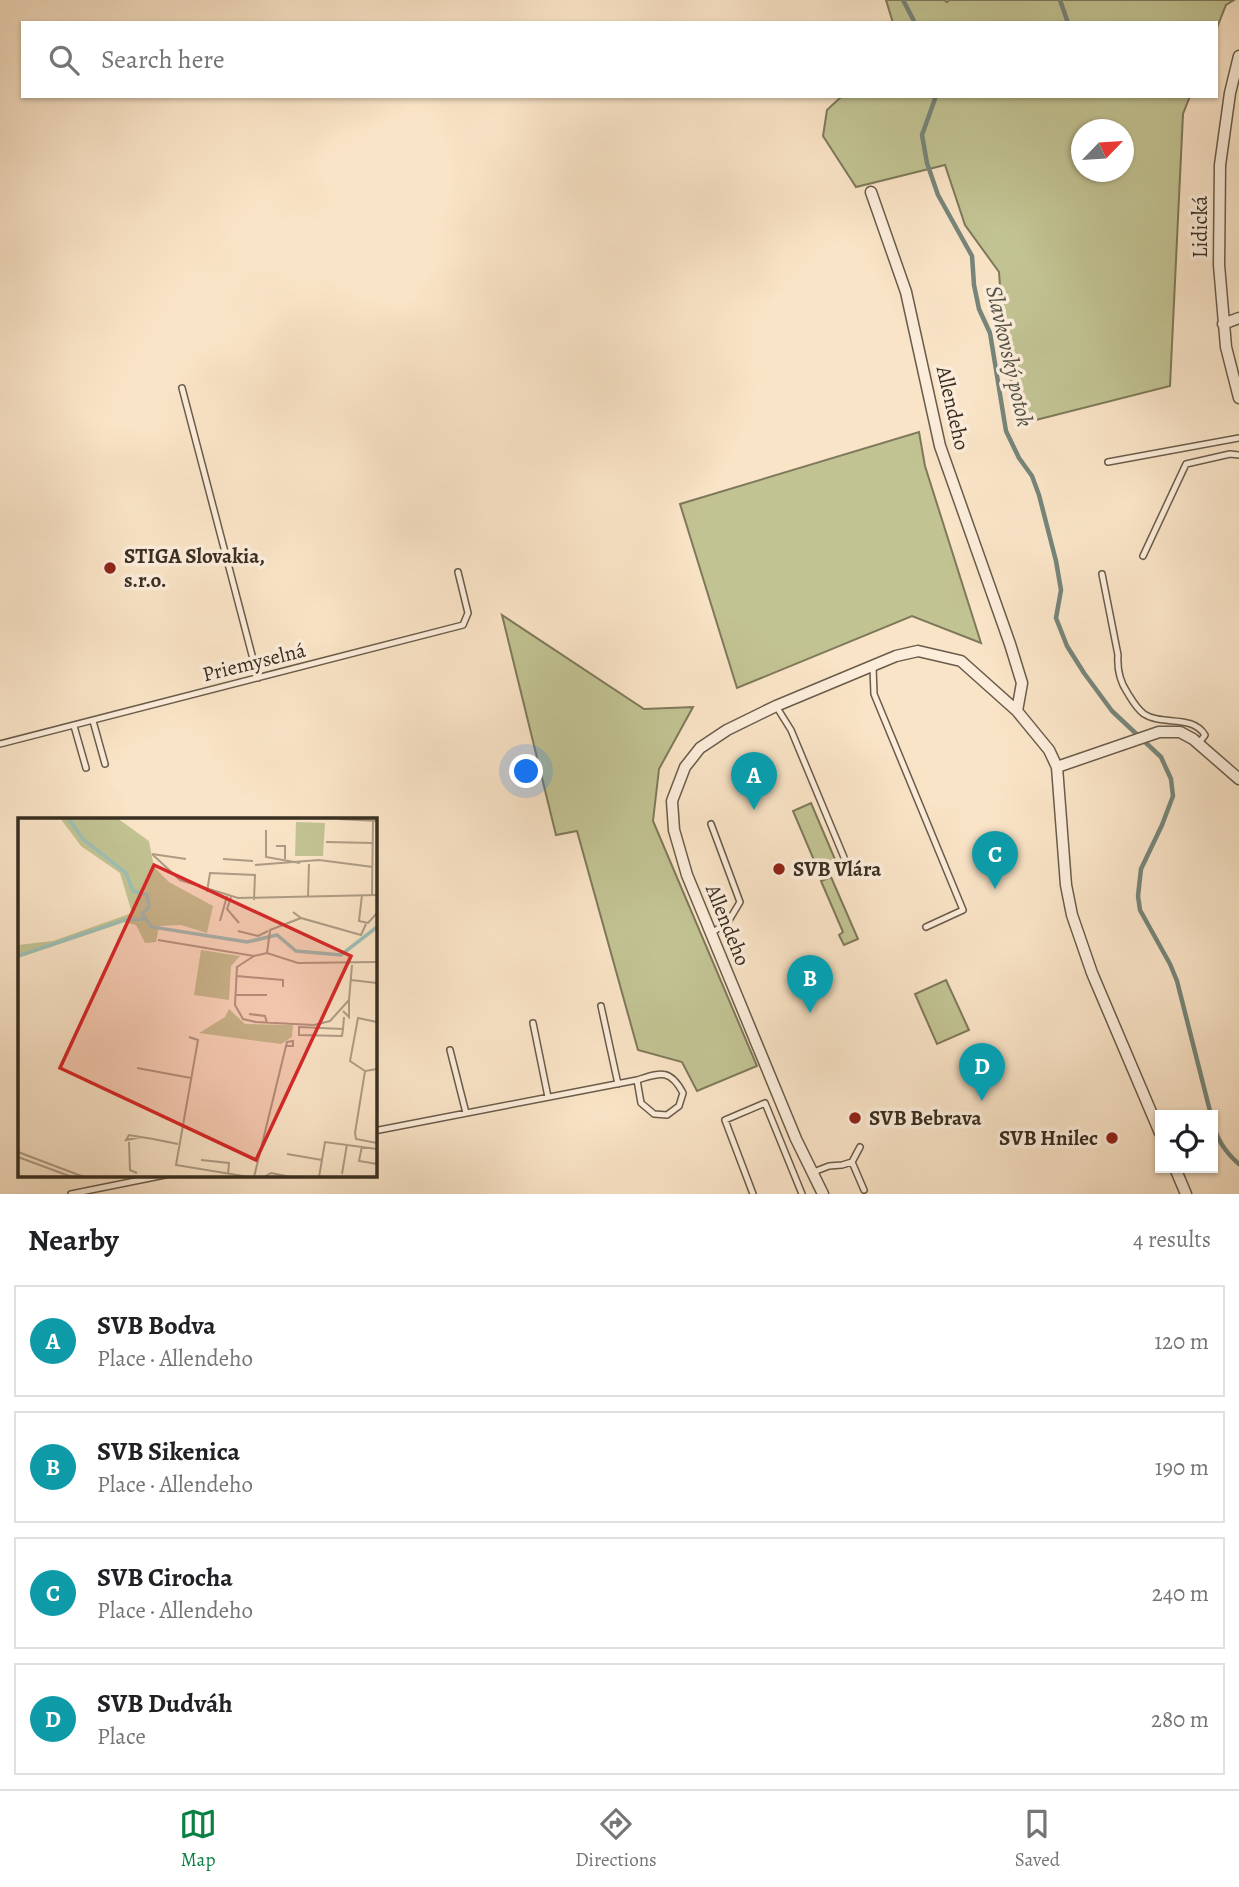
<!DOCTYPE html>
<meta charset="utf-8">
<style>
body{margin:0;font-family:Alegreya,serif;background:#f2f2f2;color:#202124}
.controls{position:absolute;right:21px;bottom:21px;display:grid;overflow:hidden;border-radius:0px;box-shadow:0 2px 5px #0004}
.controls button{width:63px;height:63px;display:grid;place-items:center;padding:0;border:0;border-bottom:2px solid #e0e0e0;background:#fff;color:#202124;font:35px sans-serif}
.compass{position:absolute;left:1071px;top:119px;width:63px;height:63px;border-radius:50%;background:#fff;box-shadow:0 2px 5px #0004;rotate:65deg}
.you{position:absolute;left:527px;top:772px;width:24px;height:24px;margin:-18px;border:5px solid #fff;border-radius:50%;background:#1a73e8;box-shadow:0 0 0 10px #1a73e833}
.badge{display:grid;place-items:center;width:46px;height:46px;border-radius:50%;background:#0b8043;color:#fff;font-size:23px;font-weight:700}
.pin{position:absolute;translate:-50% -58px;filter:drop-shadow(0 2px 4px #0008)}
.pin::after{content:'';position:absolute;top:37px;width:24px;height:21px;background:inherit;clip-path:polygon(0 0,100% 0,50% 100%)}
.list{margin:0;padding:0;list-style:none}
h2{display:flex;justify-content:space-between;align-items:center;height:91px;margin:0;padding:0 28px;font-size:30px}
h2 small{font-size:23px;font-weight:400;color:#757577}
.list li{display:grid;grid-template-columns:46px 1fr auto;gap:21px;align-items:center;box-sizing:border-box;height:112px;margin:0 14px 14px;padding:0 14px;border:2px solid #e0e0e0;border-radius:0px}
.list b{display:block;font-size:26px;white-space:nowrap}
.list p{margin:0;font-size:23px;white-space:nowrap;color:#757577}
.list em{font-size:23px;font-style:normal;color:#757577}
.icon{flex:none;width:38px;height:38px;fill:none;stroke:currentColor;stroke-width:2;stroke-linecap:round;stroke-linejoin:round}
.map{position:relative;flex:none;width:1239px;height:1194px;overflow:hidden}
.search{position:absolute;background:#fff;box-shadow:0 2px 5px #0004;left:21px;right:21px;top:21px;height:77px;display:flex;align-items:center;gap:18px;box-sizing:border-box;padding:0 24px;border-radius:0px;color:#757577;font-size:26px}
.sheet{height:595px;background:#fff}
nav{display:flex;justify-content:space-around;align-items:center;box-sizing:border-box;height:98px;border-top:2px solid #e0e0e0;background:#fff;font-size:19px;color:#757577}
nav a{display:grid;justify-items:center;gap:4px}
nav .on{color:#0b8043}
.map>svg:first-child{display:block}
</style>
<div class="map">
<svg width="1239" height="1194" viewBox="0 0 1239 1194">
<rect width="100%" height="100%" fill="#fae4c7"/>
<filter id="stains"><feTurbulence type="fractalNoise" baseFrequency=".00286" numOctaves="4"/><feColorMatrix values="0 0 0 0 .2 0 0 0 0 .09 0 0 0 0 .02 0 0 0 .5 -.17"/></filter>
<radialGradient id="worn" r=".72"><stop offset=".6" stop-color="#630" stop-opacity="0"/><stop offset="1" stop-color="#630" stop-opacity=".3"/></radialGradient>
<path fill="#c2c393" stroke="#7e795a" stroke-width="2" fill-rule="evenodd" d="M886,0h58l3,2 2,-2h285l-8,5 -10,25v-7h-323z
M842,96h348l-7,18 -13,272 -150,38 -15,-72 -6,-80 -34,-47 -20,-60 -89,22 -33,-51 4,-26zM1082,130h42v42h-42z
M919,432l6,34 56,177 -69,-27 -175,72 -57,-184z
M502,615l142,94 49,-2 -34,62 -6,52 104,245 -60,25 -15,-29 -44,-12 -61,-219 -21,4z
M811,803l26,61 -18,8 -26,-61z
M831,877l27,62 -14,6 -5,-10 4,-3 -22,-51z
M946,980l23,50 -32,14 -22,-50z"/>
<g fill="none" stroke-linecap="round" stroke-linejoin="round">
<path stroke="#76857a" stroke-width="4.5" d="M903,0l12,23
M1060,0l8,23
M936,96l-14,39 5,28 11,32 34,61 2,29 5,24 11,24 16,98 13,27 13,18 7,19 17,66 5,29 -5,28 11,28 17,27 28,38 49,46 10,22 2,17 -11,29 -21,44 -3,27 2,14 30,54 7,17 34,134
M1213,1123c4,17 13,30 26,41"/>
<defs>
<path id="lane" d="M182,388l76,290
M1108,462l131,-24
M1143,556l43,-92 44,-10 9,1
M1102,574l16,81c-1,14 1,25 9,37 5,8 9,16 17,22 18,12 48,0 61,21l-6,8
M873,667l1,27 89,216 -37,17
M776,706l15,24 57,137
M93,721l12,43
M74,726l12,42
M0,744l463,-119 5,-12 -10,-41
M710,934l18,-12 12,-20 -29,-78
M601,1006l17,78
M533,1023l15,74
M450,1050l16,63
M374,1131l263,-51c23,-7 33,-12 46,13l-4,13 -12,9 -13,-1 -13,-11 -4,-23
M852,1162l12,28
M811,1173l18,-7 13,-1 10,-3 8,-15
M71,1194l94,-19
M753,1194l-28,-74 40,-17 37,91"/>
<path id="street" d="M1239,56l-9,37 -10,72 -1,100 7,82 13,51
M871,192l35,100 34,154 70,198 12,39 -5,28 32,39 8,17 9,118 6,30 20,58 68,160
M1223,324l16,-6
M1057,767l102,-35h21l13,7 46,40
M1175,1168l11,26
M823,1194l-27,-55 -109,-264 -13,-45 -2,-29 13,-34 15,-19 27,-18 49,-24 120,-50 22,-5 43,10 56,50"/>
</defs>
<use href="#lane" stroke="#695c4a" stroke-width="8"/>
<use href="#street" stroke="#695c4a" stroke-width="13"/>
<use href="#lane" stroke="#fceddb" stroke-width="5"/>
<use href="#street" stroke="#fceddb" stroke-width="10"/>
</g>
<g fill="#8f2418" stroke="#fceddb" stroke-width="2.5">
<circle cx="110" cy="568" r="7"/>
<circle cx="779" cy="869" r="7"/>
<circle cx="855" cy="1118" r="7"/>
<circle cx="1112" cy="1138" r="7"/>
</g>
<g text-anchor="middle" stroke-width="7" stroke-linejoin="round" paint-order="stroke">
<g font-size="21" fill="#392f21" stroke="#fceddb">
<text transform="translate(1200 227) rotate(-90)" y="7">Lidická</text>
<text transform="translate(953 408) rotate(77)" y="7">Allendeho</text>
<text transform="translate(254 662) rotate(-14)" y="7">Priemyselná</text>
<text transform="translate(728 925) rotate(68)" y="7">Allendeho</text>
</g>
<g font-size="21" font-weight="bold" fill="#392f21" stroke="#fceddb" text-anchor="start">
<text x="124" y="563">STIGA Slovakia,<tspan x="124" dy="24">s.r.o.</tspan></text>
<text x="793" y="876">SVB Vlára</text>
<text x="869" y="1125">SVB Bebrava</text>
<text x="1098" y="1145" text-anchor="end">SVB Hnilec</text>
</g>
<g font-size="23" font-style="italic" fill="#525346" stroke="#fceddb">
<text transform="translate(1010 356) rotate(77)" y="8">Slavkovský potok</text>
</g>
</g>
<g transform="translate(18 818)">
<rect width="359" height="359" fill="#fae4c7"/>
<path d="M42,0h57l32,23 5,26 15,15 44,24 -6,27 -26,-8 -22,1 -3,16 -11,1 -9,-18 -12,-3 -106,36v-13l35,-4 79,-28 -12,-40 -39,-27zM278,4l29,1 -2,33h-28zM183,132l39,6 -9,10 -2,34 -35,-5zM211,191l16,15 48,1 -1,12 -11,7 -82,-11 26,-16z" fill="#c2c393"/>
<path fill="none" stroke="#9ebfb5" stroke-width="3.5" d="M50,0l15,21 43,34 7,18 14,4 2,12 -7,7 10,13 95,15 30,-7 19,16 45,4 36,-28M0,138l107,-36 19,-1"/>
<path fill="none" stroke="#ad9c85" stroke-width="2" d="M321,1l38,2M248,12v27l34,6M308,24l47,1M258,28h9v13M134,36l28,26 58,18 139,-3M134,36l34,5M205,41l30,2M237,47l64,-5 54,7M189,74l3,-19 45,2 -1,25M344,77l-3,26 9,2 9,-10M354,77l1,-74M213,79l-4,12 12,14M290,79l1,-33M275,94l8,6 60,17 5,-11M202,103l7,-25M220,113l20,5 10,-5M140,122l96,16 13,-3 31,10 79,-1M249,135l3,-23 31,-12M236,138l-17,11 -2,38 8,14 13,3 58,3 16,-4 19,-21 3,-35M219,158l46,4v7M333,162l26,3M217,177h32M325,193l6,6v-17M231,196l16,2 2,7M325,211l-44,-2v8l43,1 1,-7 1,-12M171,219l9,3 -22,125 73,12M119,250l54,10M359,251l-12,2 -10,62 1,6 21,4M347,253l-15,-10 8,-43 19,4M123,319l-15,3 3,-5 24,4 25,5M111,324l1,28 7,3M344,328l-3,15 18,3M0,334l66,25M269,336l35,6M0,339l54,20M183,342l28,3 -1,11M324,356l5,-30M236,359l33,-135 6,-1v5h-7M246,359l7,-4 20,4M301,359l6,-35 52,7"/>
<path fill="#d62828" fill-opacity="0.15" stroke="#d62828" stroke-width="3.5" d="M136,47l197,91 -95,204 -196,-92z"/>
<rect width="359" height="359" fill="none" stroke="#392f21" stroke-width="3.5"/>
</g>
<rect width="100%" height="100%" filter="url(#stains)"/>
<rect width="100%" height="100%" fill="url(#worn)"/>
</svg>
<div class="controls">
<button><svg class="icon" aria-label="locate" viewBox="0 0 24 24"><circle cx="12" cy="12" r="6"/><path d="M12 2v4M12 18v4M2 12h4M18 12h4"/></svg></button>
</div>
<svg class="compass" viewBox="-18 -18 36 36"><path d="M0-13l5 13h-10z" fill="#e53935"/><path d="M0 13l5-13h-10z" fill="#757577"/></svg>
<div class="you"></div>
<div class="pin badge" style="left:754px;top:810px;background:#0f9aa8">A</div>
<div class="pin badge" style="left:810px;top:1013px;background:#0f9aa8">B</div>
<div class="pin badge" style="left:995px;top:889px;background:#0f9aa8">C</div>
<div class="pin badge" style="left:982px;top:1101px;background:#0f9aa8">D</div>
<div class="search"><svg class="icon" aria-label="search" viewBox="0 0 24 24"><circle cx="10" cy="10" r="6"/><path d="M15 15l6 6"/></svg>Search here</div>
</div>
<section class="sheet">
<h2>Nearby<small>4 results</small></h2>
<ul class="list">
<li><span class="badge" style="background:#0f9aa8">A</span><div><b>SVB Bodva</b><p>Place · Allendeho</p></div><em>120 m</em></li>
<li><span class="badge" style="background:#0f9aa8">B</span><div><b>SVB Sikenica</b><p>Place · Allendeho</p></div><em>190 m</em></li>
<li><span class="badge" style="background:#0f9aa8">C</span><div><b>SVB Cirocha</b><p>Place · Allendeho</p></div><em>240 m</em></li>
<li><span class="badge" style="background:#0f9aa8">D</span><div><b>SVB Dudváh</b><p>Place</p></div><em>280 m</em></li>
</ul>
</section>
<nav>
<a class="on"><svg class="icon" aria-label="map" viewBox="0 0 24 24"><path d="M3 6l6-2 6 2 6-2v14l-6 2-6-2-6 2zM9 4v14M15 6v14"/></svg>Map</a>
<a><svg class="icon" aria-label="directions" viewBox="0 0 24 24"><path d="M12 3l9 9-9 9-9-9zM9 14v-3h6M13 9l2 2-2 2"/></svg>Directions</a>
<a><svg class="icon" aria-label="saved" viewBox="0 0 24 24"><path d="M7 4h10v16l-5-4-5 4z"/></svg>Saved</a>
</nav>
